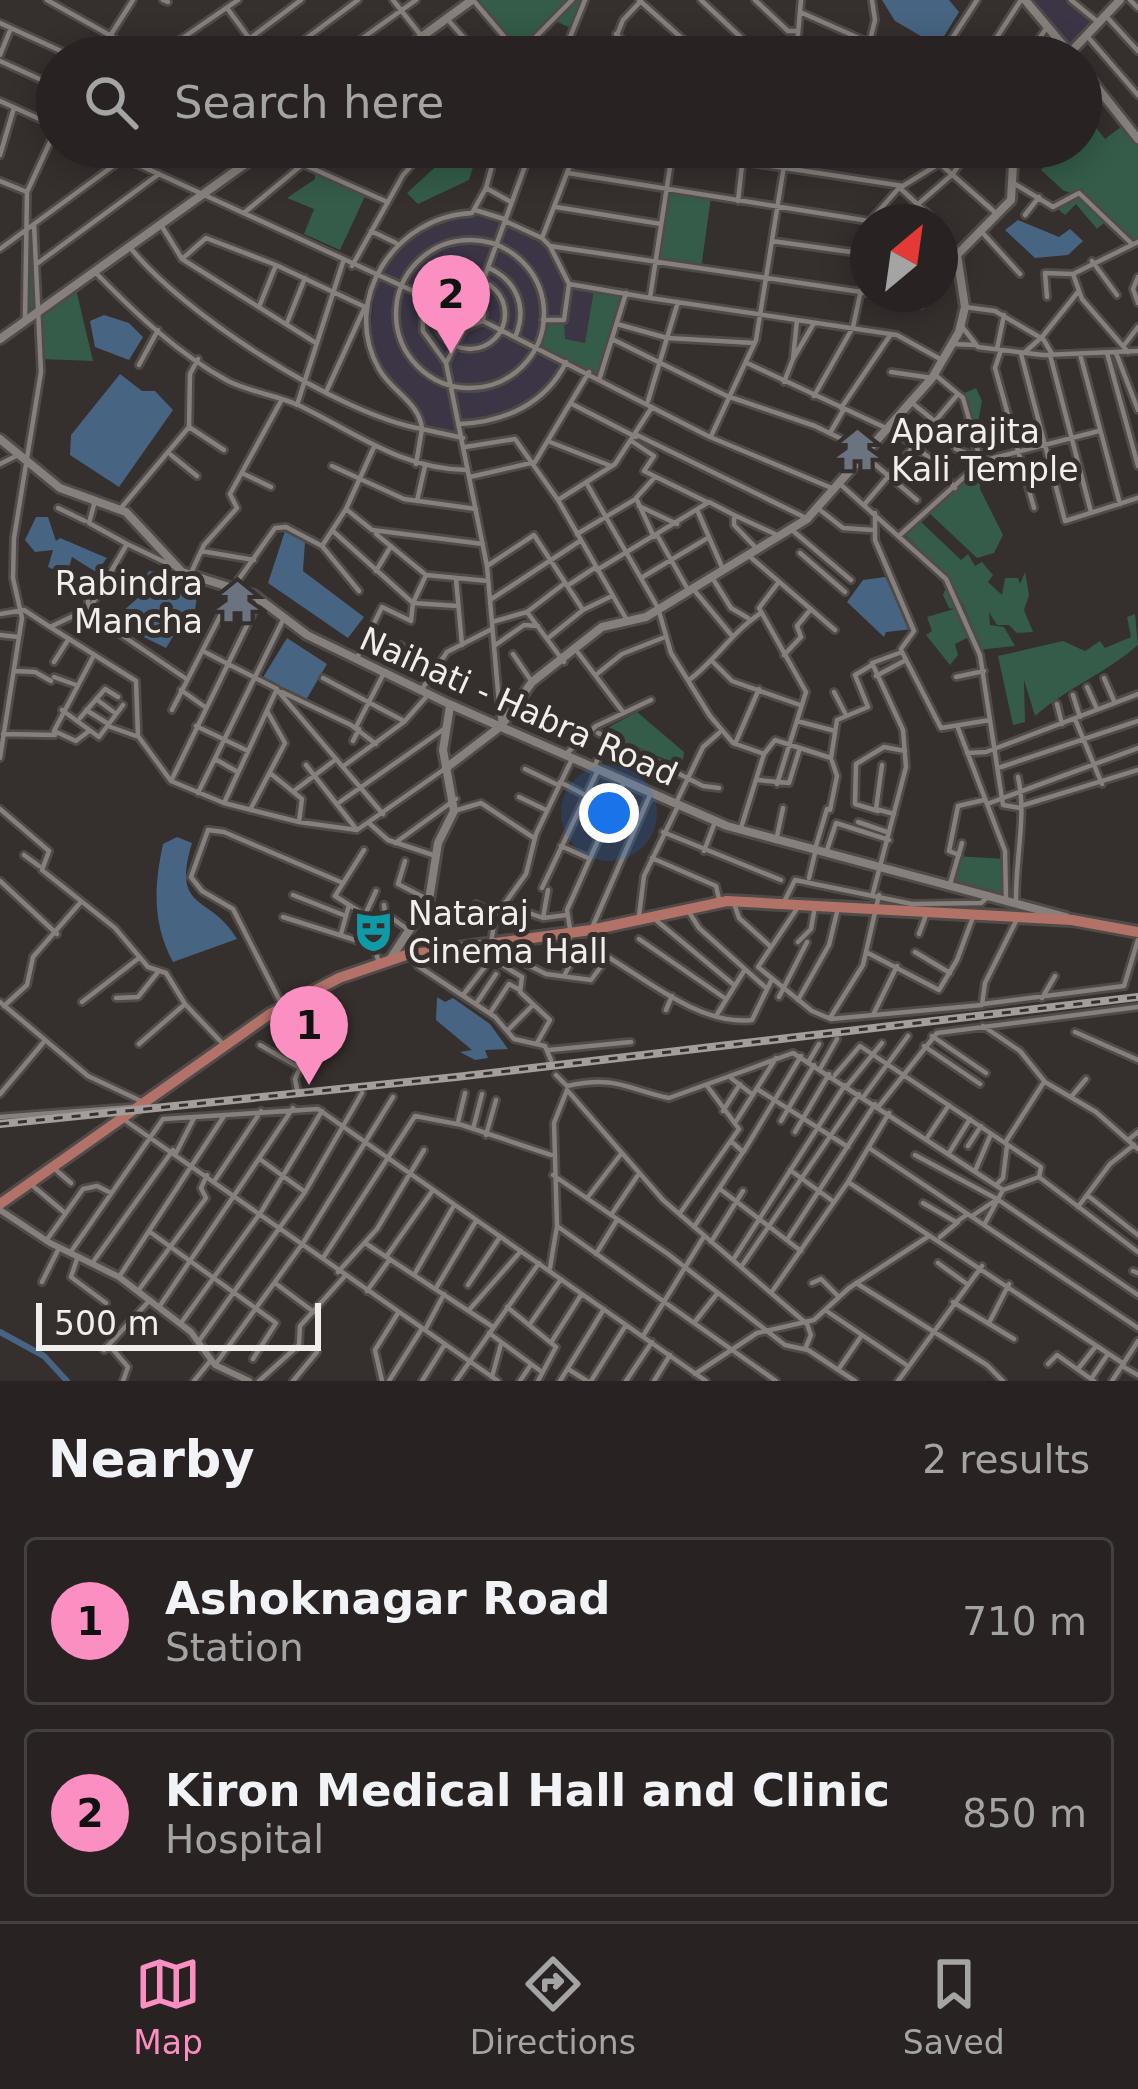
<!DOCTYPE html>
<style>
body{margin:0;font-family:"DejaVu Sans",sans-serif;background:#302b2a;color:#f1f3f6}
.compass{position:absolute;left:850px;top:204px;width:108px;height:108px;border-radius:50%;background:#282322;box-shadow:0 6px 30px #0003;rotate:29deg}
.scale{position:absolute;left:36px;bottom:30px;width:285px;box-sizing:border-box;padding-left:12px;border:6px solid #f2eeec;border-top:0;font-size:33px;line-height:42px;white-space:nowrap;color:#f2eeec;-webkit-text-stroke:9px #352f2d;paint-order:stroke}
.you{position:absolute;left:609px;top:813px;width:42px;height:42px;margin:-30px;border:9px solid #fff;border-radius:50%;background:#1a73e8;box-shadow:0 0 0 18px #1a73e833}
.badge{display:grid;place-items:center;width:78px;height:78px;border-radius:50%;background:#fc8fc1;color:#111;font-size:39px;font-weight:700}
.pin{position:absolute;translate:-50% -99px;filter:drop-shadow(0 3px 6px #0008)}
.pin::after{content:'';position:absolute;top:63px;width:42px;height:36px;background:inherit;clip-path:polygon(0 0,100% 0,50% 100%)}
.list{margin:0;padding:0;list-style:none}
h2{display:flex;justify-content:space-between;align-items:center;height:156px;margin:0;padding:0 48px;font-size:51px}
h2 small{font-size:39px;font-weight:400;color:#a5a4a5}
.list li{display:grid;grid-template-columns:78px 1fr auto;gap:36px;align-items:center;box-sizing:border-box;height:168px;margin:0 24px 24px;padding:0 24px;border:3px solid #444040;border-radius:12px}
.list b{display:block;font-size:45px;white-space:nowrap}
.list p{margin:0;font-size:39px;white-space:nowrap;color:#a5a4a5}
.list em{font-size:39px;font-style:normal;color:#a5a4a5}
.icon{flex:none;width:66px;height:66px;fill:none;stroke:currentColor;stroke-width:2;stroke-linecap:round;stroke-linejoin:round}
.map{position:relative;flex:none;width:1138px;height:1381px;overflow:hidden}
.search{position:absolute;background:#282322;box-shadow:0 6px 30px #0003;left:36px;right:36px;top:36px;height:132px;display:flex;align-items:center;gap:30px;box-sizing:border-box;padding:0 42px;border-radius:66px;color:#a5a4a5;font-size:45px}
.sheet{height:540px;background:#282322}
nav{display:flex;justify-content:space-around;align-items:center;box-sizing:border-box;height:168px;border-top:3px solid #444040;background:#282322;font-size:33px;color:#a5a4a5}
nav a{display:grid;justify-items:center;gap:6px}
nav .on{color:#fc8fc1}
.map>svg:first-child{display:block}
</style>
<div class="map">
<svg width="1138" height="1381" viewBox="0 0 1138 1381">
<rect width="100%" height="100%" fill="#352f2d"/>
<path fill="#3b3546" d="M1025,0h47l26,22 -28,30z
M468,213l38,6 36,19 28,46 56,9 -26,84 -34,-15 -16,24 -26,22 -37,15 -27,2 2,10 -41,-10 -2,-14 -39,-40 -10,-34 6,-54 32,-49 26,-15z"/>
<path fill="#345c48" d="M473,0h112l-12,29 -20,-9 -34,34z
M1087,116l18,23 21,-16 12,16v103l-7,1 -25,-22 -9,8 -21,-25 -11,11 -10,-8 19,-14 -10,-2 -23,-21 20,-23h20v-24z
M456,148l18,16 -5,16 -51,24 -11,-11z
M315,169l52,23 -27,58 -36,-16 10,-25 -27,-11 28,-19z
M667,189l44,8 -10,72 -44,-7z
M33,225l7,85 35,-25 18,76 -52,-2v-48l-16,9 -1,-88z
M594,290l29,5 -23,82 -63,-32 6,-24 21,-1 1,19 20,4z
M976,388l6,13 -6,31 16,17 1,14 -13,7v19l23,46 -9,18 -17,5 -51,-48 43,-38 2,-34 -12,-15 6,-6 -3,-23z
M919,520l42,40 7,-6 7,12 7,-4 11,13 -5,7 14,13 3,-17h13l2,6 5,-12 4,23 -5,15 9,22 -16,1 -8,-8h-12l-8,-13 1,13 14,2 11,19 -37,4c-12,-56 -32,-76 -73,-115z
M947,585l22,52 -14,7 3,11 -8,10 -24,-30 6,-4 -5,-14 27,-8 -5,-1 -6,-13z
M1135,614l3,31c-32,28 -71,43 -103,71l-11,-36 1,42 -12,3 -15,-69 65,-15 22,10 15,-10 5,7 26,-11 -4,-20z
M637,712l47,40 -2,15 -72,-32 -1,-8z
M956,856l49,3 -1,35 -56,-14z"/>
<path fill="#476482" d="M882,0h67l10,12 -21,34 -43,-25z
M1018,220l41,17 11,-8 13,12 -15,14 -33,3 -30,-28z
M104,315l25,8 14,14 -14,23 -34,-13 -5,-26z
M120,374l22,17h13l18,19 -54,77 -49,-32 1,-20z
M36,517h12l8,24 4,-3 47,20 -11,14 -24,-15 -5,18 -19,-8 5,-17 -18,2 -10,-12z
M285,531l20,11 -2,29 61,46 -16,21 -80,-55z
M149,571l25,3 23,23 -5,31 -18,7 -8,13 -43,-21 6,-6 -6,-10 16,-14 -1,-10z
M885,577l28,52 -27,3 -2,5 -37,-35 16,-22z
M287,638l40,26 -21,36 -44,-21z
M177,837l15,6c-21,70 18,50 45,96l-64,23c-21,-39 -19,-76 -10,-118z
M437,997l8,5 8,-4 37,26 18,25 -23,1 3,8 -13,2 -15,-8 12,-2 -36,-30z"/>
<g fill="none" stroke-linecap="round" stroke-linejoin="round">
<path stroke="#476482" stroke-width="6" d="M0,1332l44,24 23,25"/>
<defs>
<path id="minor" d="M47,0l66,37 21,20
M163,0l5,2
M393,0l45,57
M473,0l46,54
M639,0l64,57
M701,0l61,57
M755,0l33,31h10
M1071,0l27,22
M1130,0l8,8
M227,8l36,49
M800,12l102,45
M1105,15l33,36
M449,21l32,36
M0,23l74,34
M616,34l26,23
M110,36l23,-36
M1087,36l51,59
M797,48l18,9
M0,55l11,-27
M155,57l83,-57
M225,57l76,-57
M281,57l77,-57
M336,57l80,-57
M516,57l56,-57
M562,57l23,-57
M608,57l15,-37 18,-19
M796,57l5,-57
M866,57l9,-37 -3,-20
M940,57l37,-57
M984,57l37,-57
M1027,57l20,-30
M0,61l57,26
M0,101l55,25
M100,147l337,155
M188,147h21
M921,147l77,68
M986,147l25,17
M269,149l116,52
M673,151l230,35
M0,155l14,-47
M136,164l21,-17
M311,168l24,-21
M954,172l18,-25
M568,173l301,48
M0,181l27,11
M1015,184l38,23 26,-14 52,50
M486,188l11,-41
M900,188l30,28
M738,201l6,-54
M917,205l37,-32
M556,207l105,17
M475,210l29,9
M244,213l59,-49
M1025,215l14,-18
M505,221l37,17 35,-91
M869,222l29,-33 44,-27
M161,225l21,34 134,84
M980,230l40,44
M371,231l25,12
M542,238l8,8 318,47
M396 314a74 74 0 1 1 148 0a74 74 0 1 1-148 0Z
M772,241l93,13
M129,246c51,66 210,169 293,183 -2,-26 -31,-38 -43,-60 -39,-69 16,-153 93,-156l14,-25 25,14
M550,246l19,38 81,14 23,-151
M0,249l124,-91
M865,255l3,-30
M182,259l24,-21 70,27 -17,42
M1092,261l25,34
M38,263l121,-89
M276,265l89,42 -38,83
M352,266l51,-91 25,-28
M489,268c28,13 38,39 27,67
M94,271c39,40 84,83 134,110 22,11 48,14 70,24 57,27 102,64 169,65
M940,272h16
M1138,277l-5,12 5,14
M435 314a35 35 0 1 1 70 0a35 35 0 1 1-70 0Z
M483,281l49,-134
M874,294l47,11
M422,296l1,35 23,32 41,203 14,160
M1047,297l-2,-24 28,1
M650,298l247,37 45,25
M678,302l-11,36 87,5
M965,307l30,4 46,27
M25,320l2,-128 30,-65
M543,320h21l5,-36
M483,321l-18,7 -8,-13 3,-7 13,-6 11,11 -1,8 227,116 124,52
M287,323l18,-45
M617,324l50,14 -19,63
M963,328l15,19 65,8 95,-4
M612,339l115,57 88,30 53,26
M952,344l24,1
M1125,344l13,-17
M997,349l7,-34
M1001,350l-6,18 39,140
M1025,352l17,-15
M1128,352l-46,-53 -9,-25 65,-32
M1107,353l31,113
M1116,353l22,57
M1021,354l44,167 73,-23
M1052,354l-10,-17 36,-45
M1080,354l40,150
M1050,355l41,157
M793,359l21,-36
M446,363l19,-35
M747,363l141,66
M139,365l19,-35
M891,372l41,6
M934,374l29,24 18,64
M600,377l26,-84
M784,382l9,-23 4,-39
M814,396l39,-69 15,-69
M911,402l37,30 8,17 23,9
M572,404l64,33
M297,405l46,-143
M841,408l50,-74
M460,424c44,-2 86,-20 106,-62
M189,427l35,23
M889,427l59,45
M830,433l14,-24
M712,434l44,-94 31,-193
M637,435l167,82
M550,442l61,24
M633,442l21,14 -10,15 63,31
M374,447l-28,62 26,21 111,14
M465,447l50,-8 43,61
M171,455l26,21
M865,456l52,44
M0,464l18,-9
M416,464l6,-35 41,9
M332,466l72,33 72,10
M242,473l29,14
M945,476l10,12
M470,477l65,-15 54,-90
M587,484l71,124 13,45 39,63 23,27 31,11 -24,77
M840,484l106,95 34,76 23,150 17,3
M417,501l8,-35
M864,505l94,-111
M639,506l38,18
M58,508l27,13
M121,508l68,-81 1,-53 8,-15
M820,510l23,18 30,2
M698,512l24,55
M875,513v27l39,91 -13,18
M792,530l59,50
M334,532l79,71 13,-28
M376,534l50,41 62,6
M577,534l57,-34
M901,534l81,-73 117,-30
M657,535l30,53
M654,537l-18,-39 19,-21
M127,544l48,23
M322,546l37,45
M757,549l-23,-24v-10l41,19
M201,551l53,9
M800,553l45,39
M747,554l88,76
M487,566l47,-31 49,75 29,-14
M597,570l112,-68 25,13
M376,571l15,-25
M190,575l14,-30 33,-37 -7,-14 51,-93
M641,578l65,-39
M456,579l6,66
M713,579l18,29 17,10
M567,586l29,-19
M694,590l39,47
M490,600l90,-59
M88,609v-21l16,-12
M86,611l99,67
M527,612l38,-29
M0,614l24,-4 26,17 40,-19 37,-64 -38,-21 6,-22
M492,622l35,-10 37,50
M628,622l-70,-122 57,-36 37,-57
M50,627l86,54 2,55 33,45
M0,635l18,2
M547,639l36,-29
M400,645l34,23
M494,646l30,-21 14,1
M576,650l47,62
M203,651l25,13 32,-65
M513,654l19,28
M784,655l17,-18 -4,-11 14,-17
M357,658l25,-51 29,14 2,-18 45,3
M711,660l21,21 68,24
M54,662l14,-22
M228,664l49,25 -53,114 -53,-22z
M15,671l20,1 16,9
M597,674l25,-20 43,-17
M876,676l30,-16
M54,677l22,8
M956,677l28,-6
M323,678l79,42
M1104,678l11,25
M689,680c27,-20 44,-49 72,-67
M1087,687l10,22
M422,689l25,-37 45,-23
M181,690l24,17
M278,691l105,123
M282,692l69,33 25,19
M834,692l11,21
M1073,695l7,22
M96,699l19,14
M1057,704l5,20
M62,710l37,27 24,-32
M86,710l21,13
M172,710l67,-131 36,-51 11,-1 36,19 24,-37
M80,718l25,-29 13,8
M1075,719l27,65
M797,721l38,10
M108,726l28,10
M196,726l52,25
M356,727l29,-56
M958,728l47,123 1,48
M89,731l-13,10 -22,-10 40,-76
M598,733l105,53 16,2
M3,734l52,1
M353,741l6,-12
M735,744l24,-55
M567,753l29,-27 55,-26
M967,753l19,-1 152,-58
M764,754l11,-14 56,18 6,-38 31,-13 -13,-32 17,-10
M0,758l22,-140 -9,-40 1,-40 27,-166 -7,-148
M215,759l21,12
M306,765l51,65
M345,765l59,-43 23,-26
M595,765l13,-27
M882,765l-6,44 18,5
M1001,767l137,-46
M525,769l33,16
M270,773l32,26 -3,23
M758,780l31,3 10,-32
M560,782l25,13
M777,784l29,-92 -47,-84 19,-25
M294,791l41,-31
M198,793l85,-173
M519,797l27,13
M224,803l75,19 58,8 89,-62
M676,803l27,-56 16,-14
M337,804l107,-75
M987,804l151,-56
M1024,805l114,-35
M0,809l49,42 -7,19 73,58 33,39 18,6 19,31 38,40
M250,810l35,-67 -18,-32
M830,810l7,-34 -5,-15
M454,811l27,-8 53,35
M878,811l-23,-7 1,-40 28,-17 21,4
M858,822l29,10
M370,824l18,16 45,15
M663,832l118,48
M776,841l7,-33
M395,843l61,-44
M561,846l27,12
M815,849l12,-40
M364,850l-29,46 30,19 11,-24
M827,850l9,-27 53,17
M704,851l11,-29
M24,855l15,11
M959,855l-10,-4 9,-45 26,-6
M652,858l64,28 3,13
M405,861l-7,23 31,16
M809,878l7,-29
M0,881l57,53
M950,884l12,-41
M542,888l57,-120
M873,893l33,-126 -3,-37 -31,-67 30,-11 39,76 49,-8
M293,895l53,21
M784,902l11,-22 117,24 69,-1 9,-8
M1016,903c-1,-42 11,-88 2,-126
M476,904l21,10
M504,904l39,14 24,-3
M384,905l1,8 22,16
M735,906l4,12 31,28
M796,910l-38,57 54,44 19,8 151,-14 3,-22 32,-64
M689,912l10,16 66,59
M639,916l5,-40 35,-72
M283,917l91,29 5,17
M543,918l5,-28
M657,921l77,64
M570,929l-3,-19 58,-130
M591,930l59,-135
M341,934l8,-29
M919,934l7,-19
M639,939l87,60
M798,942l13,-13 4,-23
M496,943l1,13 15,1 34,17 45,6 17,-23c40,24 94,69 144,63l20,-41
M866,952l73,38 18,-30 16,-43
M915,952l35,21
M411,954l7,12 77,51 19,22 31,7 6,14
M565,974l6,-11 -2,-29
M463,995l21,-27
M779,997l28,-55
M116,998l22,-1 20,-25
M1042,998l13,-22
M798,1000l31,-55 9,-37
M0,1002l88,74 53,25
M82,1002l57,-44
M476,1004l20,-30
M983,1004l141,-18 14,-46
M4,1006l23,-21 6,-28 47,-54
M283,1007l-50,-98 -31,-18 -11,-14 17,-47 16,2 119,51
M666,1010l6,-14
M490,1013l19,-29 11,6
M873,1015l24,-49
M716,1016l28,-45
M830,1018l33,-53 16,-70
M983,1026l37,25 25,31 51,30 42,37
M507,1031l26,-26
M1075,1032l63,28
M932,1036l54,37
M537,1043l13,-23 -30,-28 2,-15 -33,-20 6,-40 31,-43 10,-40 36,-75
M139,1044l46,-40
M260,1045l40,23
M924,1046l56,38
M549,1050l82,-8
M809,1061l10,-17
M820,1069l17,-30
M556,1075l11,11c49,-11 60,3 102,12l124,-45 210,137 36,-13 99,75
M835,1075l25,-29 181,121 -2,10
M731,1078l22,17
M847,1086l35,-43
M297,1089l-2,-10 11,-24 -3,-54
M757,1089l91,58
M567,1090l-13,33 3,103 219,155
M567,1090l96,110 144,124 4,11 -6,14
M0,1094l43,-51
M864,1096l44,-60
M1071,1097l15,-18
M879,1106l58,-73 201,-26
M723,1111l17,-27
M889,1113l-41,69 276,182
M0,1117l132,-10
M126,1121l372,260
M781,1121l33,-56
M458,1122l7,-29
M735,1123l41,-65
M473,1129l9,-35
M795,1132l34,-58
M486,1135l10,-35
M927,1138l22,-33
M1128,1140l10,-8
M1005,1143l39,-61
M968,1146l13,-20
M869,1148l269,180
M744,1151l57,-95
M176,1153l18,-35
M949,1153l21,-34
M915,1155l82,44 141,96
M261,1160l44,32
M56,1170l15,13
M790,1170l44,32
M975,1171l16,-37
M553,1175l115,79 117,91 23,5 47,31
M215,1180l46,-69
M996,1185l7,-7 4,-32
M33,1186l32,27
M720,1189l81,62
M1087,1195l51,40
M588,1197l33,-43
M923,1203l33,19 12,-8
M1078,1207l32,-43 24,-19
M680,1213l59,-84 -31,-42
M611,1215l27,-40
M972,1216l21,-14
M984,1225l19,-35
M694,1227l49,-75 -11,-10
M150,1232l126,91 -23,36
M940,1237l18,-15
M787,1240l88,-136
M46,1241l37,-52 14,-3 14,7
M711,1242l32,-51
M365,1243l128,84
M70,1253l93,-134 155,-10 388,272
M596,1254l21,-34
M78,1256l-7,21 35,26
M386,1257l47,-67
M323,1258l92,-142 47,9 89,30
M733,1260l112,-175
M93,1262l80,-112
M938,1263l29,21
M741,1267l118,-173
M550,1268l7,-42
M1133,1271l5,2
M338,1272l39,-43 47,-79
M414,1275l39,-68
M119,1277l105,-161
M42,1282l17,-34
M275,1283l39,29
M812,1283l9,-4 18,18
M856,1283l131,82 16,16
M468,1285l32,-48
M436,1288l40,-67
M138,1291l68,-93 -5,-10 6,-13
M367,1291l23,-32
M771,1293l77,-111
M953,1302l61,37
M159,1307l134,-199
M507,1307l49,40 -18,34
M469,1310l52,-59
M825,1310l83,56
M990,1321l19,-37
M181,1323l80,-111 61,-101
M694,1323l22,-28
M530,1324l31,-45
M425,1330l19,-36
M489,1333l53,39
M643,1336l60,-98
M199,1341l106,-149 57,-99
M552,1341l29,-46
M109,1345l19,22 -5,14
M104,1350l45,-49
M1048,1364l9,-9 37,26
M215,1365l88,-122 90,-146
M1122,1366l16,9
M568,1369l19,12
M1078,1369l18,-23
M838,1370l24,-35
M695,1374l62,-41 57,-13 35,-32 80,-52
M492,1377l9,-33
M1091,1379l17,-25
M194,1381l17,-21
M259,1381l40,-36 1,-19 44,-49
M293,1381l24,-29
M382,1381l-7,-31 23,-37
M389,1381l32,-51
M422,1381l23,-37
M456,1381l83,-118
M520,1381l10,-15
M560,1381l44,-72
M591,1381l35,-56
M626,1381l26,-39
M654,1381l16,-26
M898,1381l84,-115
M1112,1381l26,-40"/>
<path id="tertiary" d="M0,1210l50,33 69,34 72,55 24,33 34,16"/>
<path id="secondary" d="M1025,0l48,57
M394,57l78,-57
M1066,57l54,-57
M1081,67l57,72
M0,339l269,-192
M0,439l60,49 66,24 56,60 72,23 53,40 142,69 278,122 339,91
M446,768l55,-42 31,-44 70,-55 44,-10 161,-98 125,-141 27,-46 6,-25 -8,-52 54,-55 3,-53
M391,958l38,-58 9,-57 16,-32 -11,-61 7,-44"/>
<path id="primary" d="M437,302l21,9
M474,303l9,-22"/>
<path id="trunk" d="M0,1204l270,-190 69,-36 67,-23 185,-25 136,-29 345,19 66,12"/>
</defs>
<use href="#minor" stroke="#4f4b49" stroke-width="10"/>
<use href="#tertiary" stroke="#4f4b49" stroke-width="12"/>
<use href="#secondary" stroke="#4f4b49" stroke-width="14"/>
<use href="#primary" stroke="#4f4b49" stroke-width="15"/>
<use href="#trunk" stroke="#4f4b49" stroke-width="16"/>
<use href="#minor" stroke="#867f7c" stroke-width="4.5"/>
<use href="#tertiary" stroke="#867f7c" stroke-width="6"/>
<use href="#secondary" stroke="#867f7c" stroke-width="8"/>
<use href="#primary" stroke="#a8756d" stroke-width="9"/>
<use href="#trunk" stroke="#b37268" stroke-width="10"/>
<defs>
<path id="rail" d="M0,1124l456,-47 682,-80"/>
</defs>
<use href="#rail" stroke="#a39e9c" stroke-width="8"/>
<use href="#rail" stroke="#352f2d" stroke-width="3" stroke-dasharray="9" stroke-linecap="butt"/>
</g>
<defs>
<symbol id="temple-bare" viewBox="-9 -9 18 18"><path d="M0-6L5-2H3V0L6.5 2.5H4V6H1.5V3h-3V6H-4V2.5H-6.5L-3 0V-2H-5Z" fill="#6b7280" stroke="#352f2d" stroke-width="2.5" paint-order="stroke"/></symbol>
<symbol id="theatre-bare" viewBox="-9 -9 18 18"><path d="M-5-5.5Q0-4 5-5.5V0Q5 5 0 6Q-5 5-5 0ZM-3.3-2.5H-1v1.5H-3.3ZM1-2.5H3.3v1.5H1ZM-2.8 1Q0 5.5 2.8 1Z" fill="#0f9aa8" stroke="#352f2d" stroke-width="2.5" paint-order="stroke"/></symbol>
</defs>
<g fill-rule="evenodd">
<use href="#temple-bare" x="828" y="420" width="59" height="59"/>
<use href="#temple-bare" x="208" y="572" width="59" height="59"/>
<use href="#theatre-bare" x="344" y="902" width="59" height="59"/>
</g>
<g text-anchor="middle" stroke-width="10" stroke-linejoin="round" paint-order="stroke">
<g font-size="33" fill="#f2eeec" stroke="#352f2d" text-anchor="start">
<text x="891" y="443">Aparajita<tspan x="891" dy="38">Kali Temple</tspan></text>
<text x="203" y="595" text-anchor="end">Rabindra<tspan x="203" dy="38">Mancha</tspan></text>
<text x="408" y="925">Nataraj<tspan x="408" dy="38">Cinema Hall</tspan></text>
</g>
<g font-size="33" fill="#f2eeec" stroke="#352f2d">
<text transform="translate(519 706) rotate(24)" y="12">Naihati - Habra Road</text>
</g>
</g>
</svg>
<svg class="compass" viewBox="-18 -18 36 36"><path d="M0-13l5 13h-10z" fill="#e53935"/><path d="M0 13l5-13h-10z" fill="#a5a4a5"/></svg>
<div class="scale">500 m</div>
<div class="you"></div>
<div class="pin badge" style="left:309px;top:1085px">1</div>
<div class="pin badge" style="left:451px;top:354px">2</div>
<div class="search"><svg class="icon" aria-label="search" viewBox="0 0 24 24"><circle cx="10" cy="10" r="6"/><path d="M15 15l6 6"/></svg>Search here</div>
</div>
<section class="sheet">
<h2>Nearby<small>2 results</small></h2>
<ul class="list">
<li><span class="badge">1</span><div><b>Ashoknagar Road</b><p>Station</p></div><em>710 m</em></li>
<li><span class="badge">2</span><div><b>Kiron Medical Hall and Clinic</b><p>Hospital</p></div><em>850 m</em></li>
</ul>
</section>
<nav>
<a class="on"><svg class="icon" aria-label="map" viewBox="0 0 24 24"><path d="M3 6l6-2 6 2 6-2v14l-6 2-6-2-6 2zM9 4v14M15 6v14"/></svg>Map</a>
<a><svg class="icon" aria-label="directions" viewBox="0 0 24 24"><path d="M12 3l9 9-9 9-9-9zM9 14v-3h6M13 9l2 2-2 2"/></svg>Directions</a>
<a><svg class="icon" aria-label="saved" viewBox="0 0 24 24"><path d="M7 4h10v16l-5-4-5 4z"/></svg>Saved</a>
</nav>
